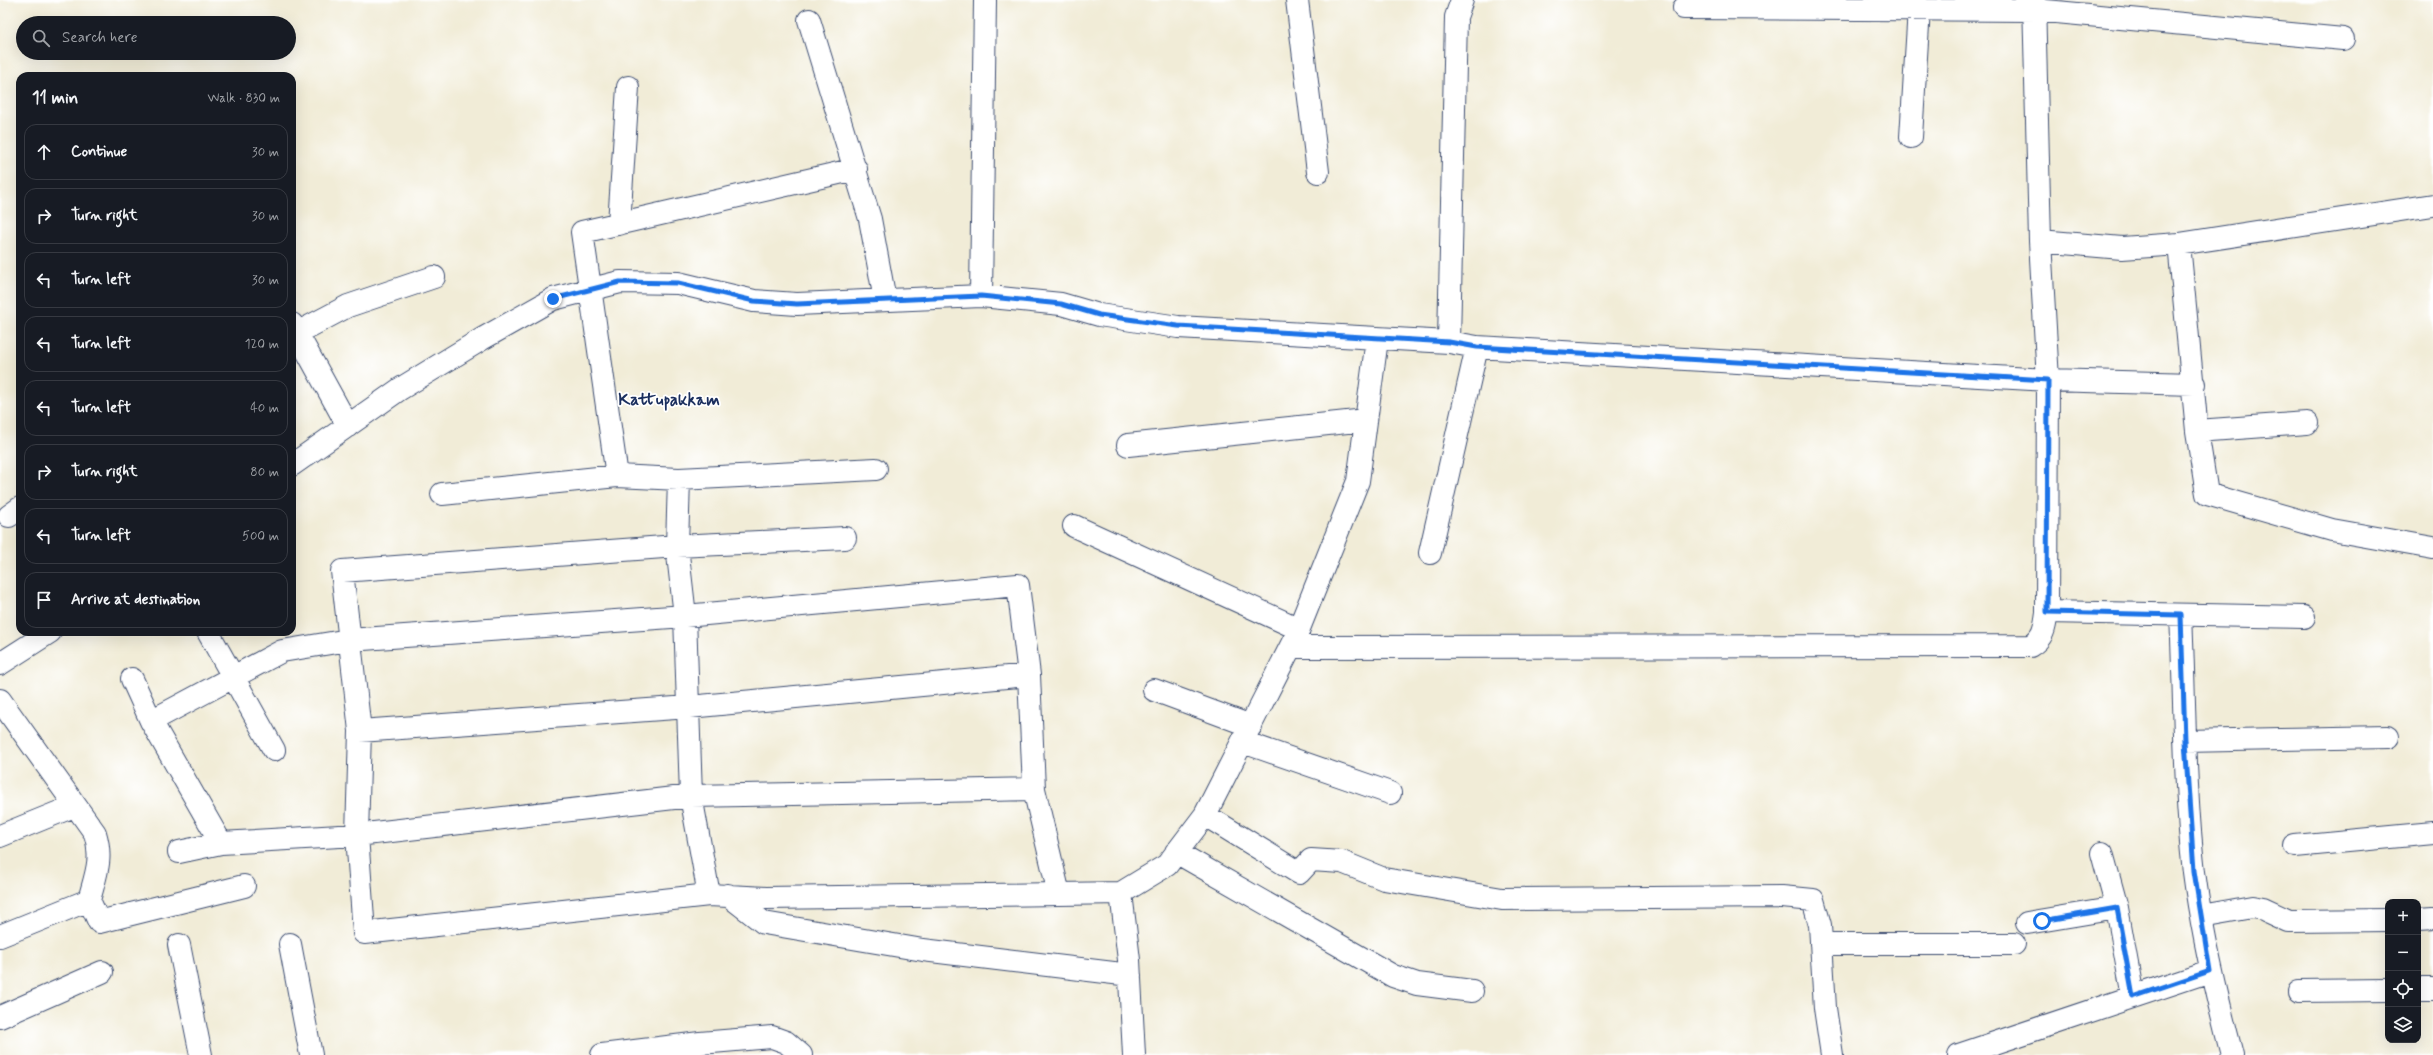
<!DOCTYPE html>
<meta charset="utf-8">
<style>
body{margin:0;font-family:Mynerve,sans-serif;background:#20242c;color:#f1f3f6}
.controls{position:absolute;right:12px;bottom:12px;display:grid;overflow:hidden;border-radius:8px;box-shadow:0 4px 16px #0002}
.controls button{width:36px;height:36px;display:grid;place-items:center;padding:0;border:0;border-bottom:1px solid #363941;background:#171b24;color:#f1f3f6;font:20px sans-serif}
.stop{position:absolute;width:12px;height:12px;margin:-9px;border:3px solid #1a73e8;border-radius:50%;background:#fff}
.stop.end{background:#1a73e8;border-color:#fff;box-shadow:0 1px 4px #0008}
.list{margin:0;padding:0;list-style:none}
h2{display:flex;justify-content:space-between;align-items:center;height:52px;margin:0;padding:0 16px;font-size:17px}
h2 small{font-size:13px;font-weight:400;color:#9ea1a6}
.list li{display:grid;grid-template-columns:26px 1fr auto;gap:12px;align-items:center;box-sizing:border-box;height:56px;margin:0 8px 8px;padding:0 8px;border:1px solid #363941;border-radius:12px}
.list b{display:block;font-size:15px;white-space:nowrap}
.list em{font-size:13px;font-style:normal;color:#9ea1a6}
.icon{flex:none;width:22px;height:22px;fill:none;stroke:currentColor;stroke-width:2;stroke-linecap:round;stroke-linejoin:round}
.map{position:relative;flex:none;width:2433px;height:1055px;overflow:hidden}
.search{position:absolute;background:#171b24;box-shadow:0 4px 16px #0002;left:16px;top:16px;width:280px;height:44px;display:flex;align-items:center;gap:10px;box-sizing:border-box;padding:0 14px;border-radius:22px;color:#9ea1a6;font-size:15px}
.panel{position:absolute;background:#171b24;box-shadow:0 4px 16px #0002;left:16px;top:72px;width:280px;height:564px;border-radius:12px}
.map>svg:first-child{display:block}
</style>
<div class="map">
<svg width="2433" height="1055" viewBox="0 0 2433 1055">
<rect width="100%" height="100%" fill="#fff"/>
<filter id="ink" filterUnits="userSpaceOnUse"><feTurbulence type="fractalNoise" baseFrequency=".025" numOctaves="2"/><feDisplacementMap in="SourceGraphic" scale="8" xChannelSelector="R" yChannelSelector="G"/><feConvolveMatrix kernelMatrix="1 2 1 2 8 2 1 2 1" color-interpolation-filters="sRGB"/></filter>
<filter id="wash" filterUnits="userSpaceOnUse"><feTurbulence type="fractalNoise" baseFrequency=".012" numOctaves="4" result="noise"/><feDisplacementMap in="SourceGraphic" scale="16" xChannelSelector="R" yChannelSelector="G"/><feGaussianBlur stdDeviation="0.9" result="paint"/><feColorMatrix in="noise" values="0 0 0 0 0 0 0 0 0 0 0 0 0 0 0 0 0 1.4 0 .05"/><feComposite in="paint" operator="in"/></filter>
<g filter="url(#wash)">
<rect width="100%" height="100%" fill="#f1ecd7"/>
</g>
<g filter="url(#ink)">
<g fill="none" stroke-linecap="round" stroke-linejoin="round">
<defs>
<path id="street" d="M1297,0l21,172
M2034,0l6,241 8,139 -1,232 257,5
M1684,8l351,2 308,29
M809,20l61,199 15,81
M1911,137l8,-128
M619,224l9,-137
M2040,241l82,7 57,-4 254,-39
M2179,244l18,187 110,-8
M981,296l4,-296
M292,324l56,102
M297,333l51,-27 86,-29
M1449,342l7,-325 6,-17
M2197,431l10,63 125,36 101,18
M1128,445l238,-25
M292,465l108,-76 82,-50 71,-40 67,-17 58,1 76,18 43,3 184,-8 80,8 38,11 79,12 271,15 28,5 571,33 146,4
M617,476l-35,-244 274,-63
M679,479l-2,67 8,70 6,180 18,99
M442,494l175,-18 62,3 197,-10
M9,516l11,-8
M1074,526l225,103
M845,538l-168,8 -335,25 18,160 -3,104 7,98 345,-38 57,3 293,-4
M1430,553l47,-206
M2181,615c4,85 3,172 13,257 8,62 22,122 38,183
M208,632l66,118
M1291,647l739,-1c14,-8 15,-19 17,-34
M0,664l50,-32
M132,679l19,42 70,122
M1154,690l97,36
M0,700l95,133c8,26 1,41 -6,67
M151,721l131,-70 67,-11 336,-24 333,-31 11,90 5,114
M360,731l329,-24 340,-32
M2185,741l203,-4
M1243,742l147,51
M1205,815l94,58 12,-13 31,2 42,17 118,20 280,-2 31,3 7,25 5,83 7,47
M0,836l74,-30
M2295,846l138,-13
M179,852l42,-9 136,-8 334,-39 343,-7 25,105 62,-1
M1176,852l217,124 24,8 55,7
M2102,853l15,55 16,89
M728,895l36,28 159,27 207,25
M2201,916l51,-9 11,2 26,12 99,-1
M2418,919l15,-1
M2027,923l90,-15
M0,936l89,-36 10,22 145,-36
M290,944l21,111
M1821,944h193
M179,945l22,110
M2418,989h15
M2299,991l89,-1
M0,1017l102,-45
M602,1055l98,-12 72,-6 14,5 15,13
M1134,1055l-5,-95 -8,-67 46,-28 38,-50 91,-179 62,-155 19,-142
M1959,1055l251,-84"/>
</defs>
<use href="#street" stroke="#3b4b70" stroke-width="24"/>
<use href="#street" stroke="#fff" stroke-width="22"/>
</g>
</g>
<g fill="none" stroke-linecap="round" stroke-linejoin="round" filter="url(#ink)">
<path stroke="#1a73e8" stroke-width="5" d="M553,299l67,-17 58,1 76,18 43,3 184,-8 80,8 38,11 79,11 271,16 28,5 571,33 -1,232 134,3 4,126 9,130 16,100 -77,26 -16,-89 -75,13"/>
</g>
<g text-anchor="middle" stroke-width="3.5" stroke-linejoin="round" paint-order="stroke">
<g font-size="17" font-weight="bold" fill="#1b2f5e" stroke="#fff">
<text x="669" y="405">Kattupakkam</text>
</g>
</g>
</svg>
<div class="controls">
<button>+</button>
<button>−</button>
<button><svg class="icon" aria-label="locate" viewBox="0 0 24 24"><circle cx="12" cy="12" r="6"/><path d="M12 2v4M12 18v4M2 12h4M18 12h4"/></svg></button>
<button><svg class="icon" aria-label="layers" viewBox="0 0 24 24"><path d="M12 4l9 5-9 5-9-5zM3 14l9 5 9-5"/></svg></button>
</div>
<div class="stop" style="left:2042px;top:921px"></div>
<div class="stop end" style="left:553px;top:299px"></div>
<div class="search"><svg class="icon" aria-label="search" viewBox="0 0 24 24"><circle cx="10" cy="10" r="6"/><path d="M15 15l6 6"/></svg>Search here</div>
<section class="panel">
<h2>11 min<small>Walk · 830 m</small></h2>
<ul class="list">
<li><svg class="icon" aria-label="ahead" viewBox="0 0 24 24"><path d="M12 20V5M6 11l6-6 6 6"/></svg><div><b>Continue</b></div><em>30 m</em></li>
<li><svg class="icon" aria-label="right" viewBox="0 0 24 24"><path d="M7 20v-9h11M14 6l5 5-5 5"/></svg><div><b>Turn right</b></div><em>30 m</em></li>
<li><svg class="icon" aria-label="left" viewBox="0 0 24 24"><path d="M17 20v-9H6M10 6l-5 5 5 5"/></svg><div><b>Turn left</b></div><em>30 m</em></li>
<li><svg class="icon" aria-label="left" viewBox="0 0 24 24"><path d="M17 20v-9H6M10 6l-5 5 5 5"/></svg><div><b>Turn left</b></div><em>120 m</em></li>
<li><svg class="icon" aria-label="left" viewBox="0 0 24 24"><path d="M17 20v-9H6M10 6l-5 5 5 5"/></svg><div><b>Turn left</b></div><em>40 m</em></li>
<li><svg class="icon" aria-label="right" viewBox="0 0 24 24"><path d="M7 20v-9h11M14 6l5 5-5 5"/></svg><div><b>Turn right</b></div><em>80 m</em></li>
<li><svg class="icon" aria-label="left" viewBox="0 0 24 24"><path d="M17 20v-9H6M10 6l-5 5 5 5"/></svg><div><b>Turn left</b></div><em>500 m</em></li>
<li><svg class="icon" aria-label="arrive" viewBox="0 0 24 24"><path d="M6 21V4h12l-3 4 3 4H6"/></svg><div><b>Arrive at destination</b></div></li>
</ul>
</section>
</div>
